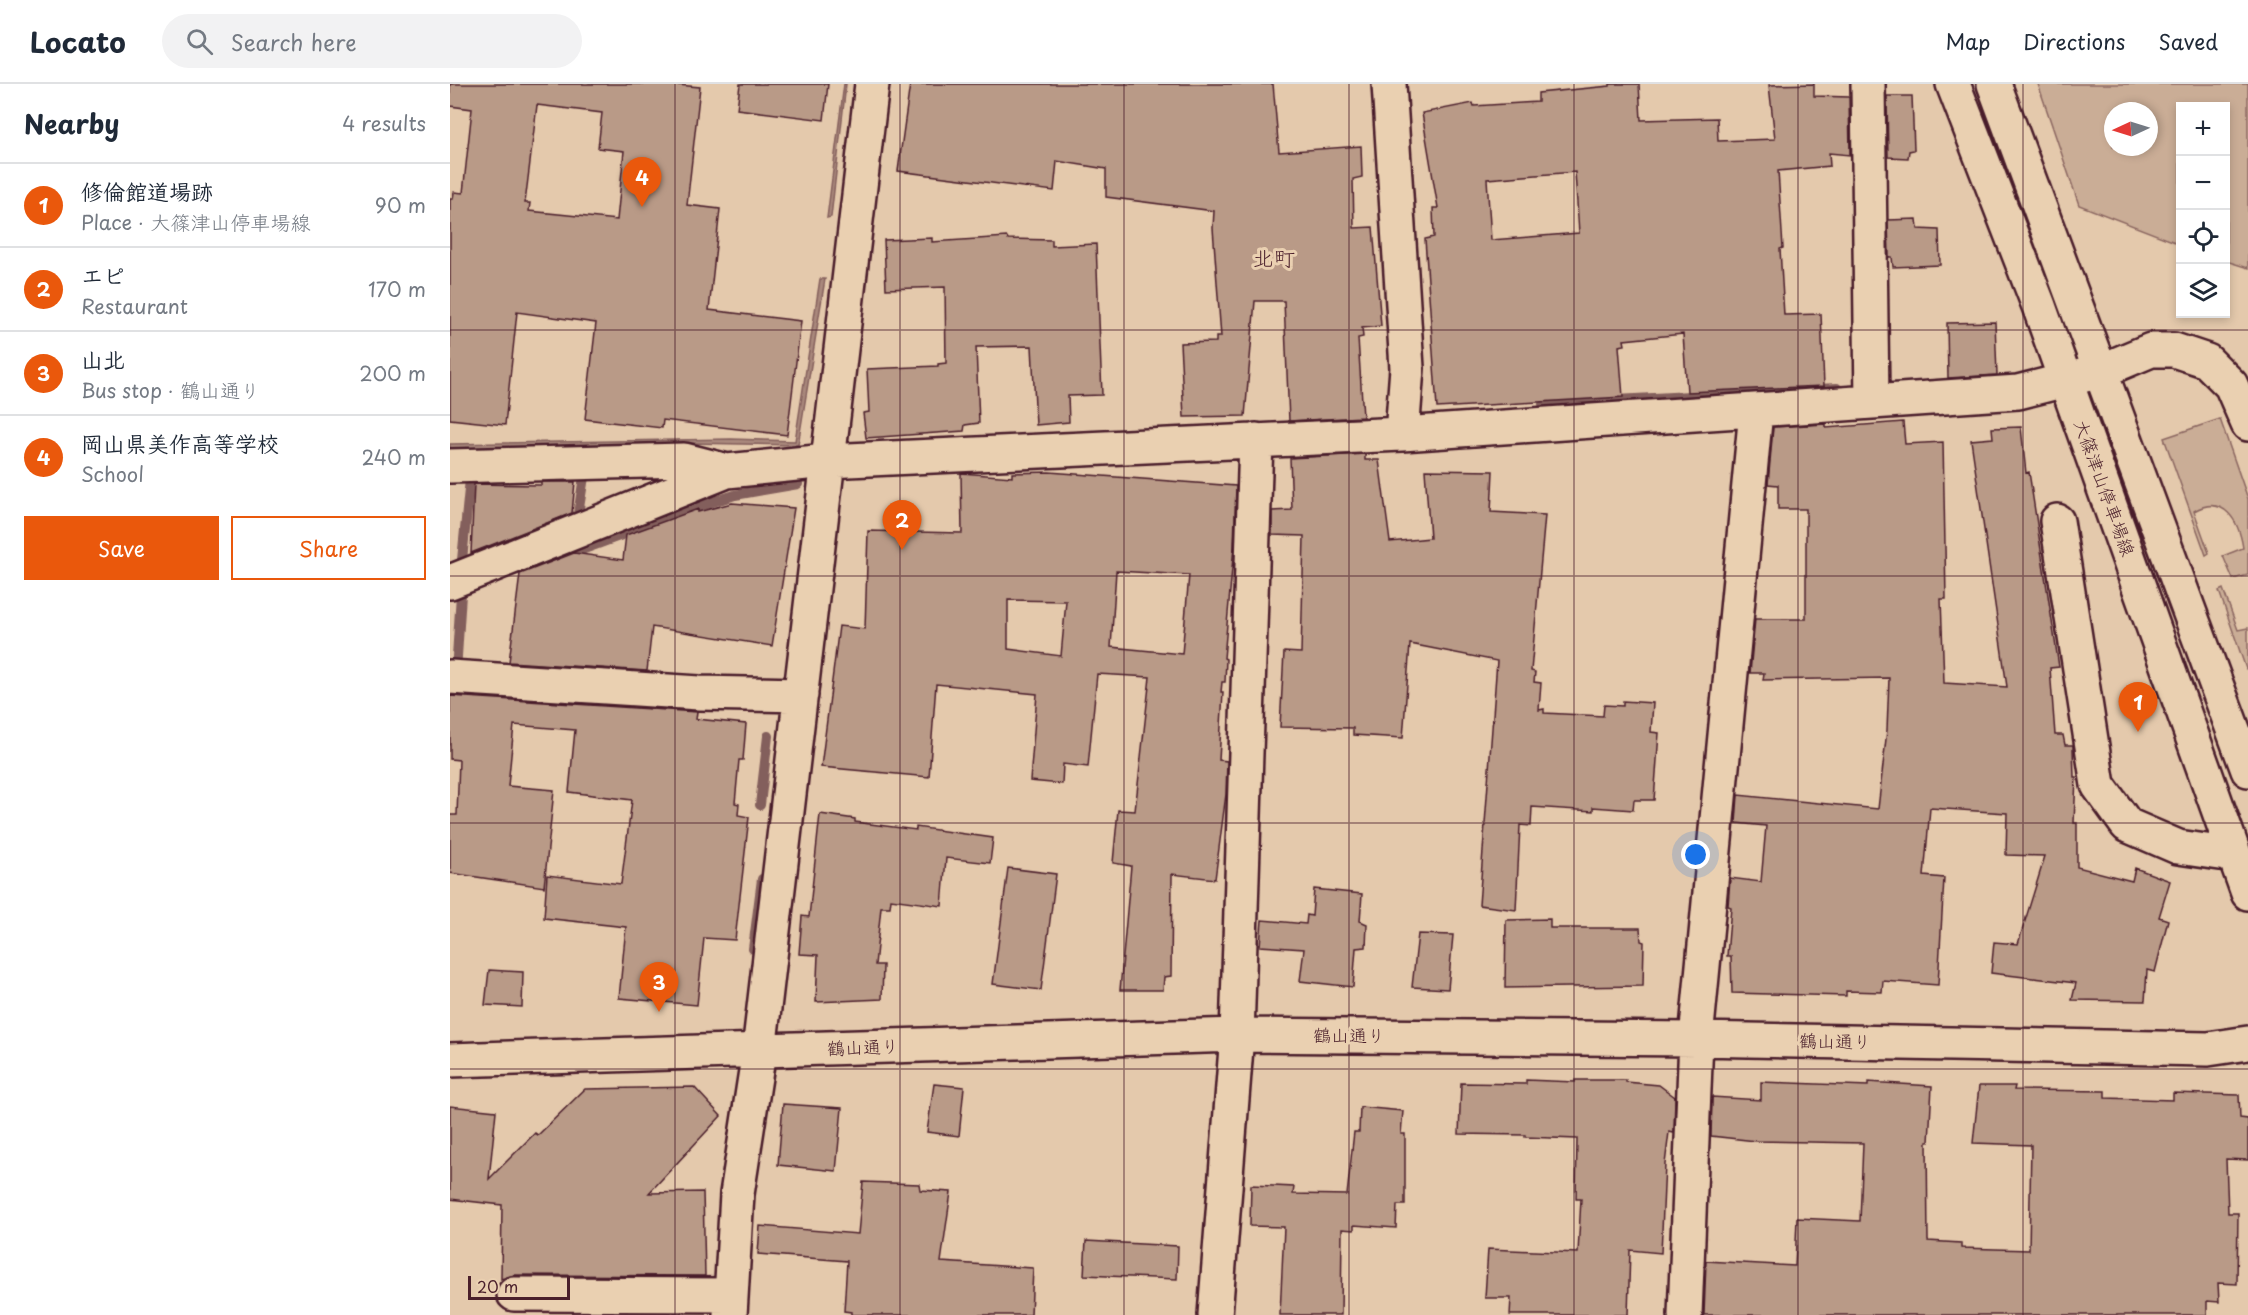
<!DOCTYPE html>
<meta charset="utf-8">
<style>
body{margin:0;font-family:"Playpen Sans","Klee One",sans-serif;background:#f2f2f3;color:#1f2937}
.controls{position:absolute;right:18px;top:18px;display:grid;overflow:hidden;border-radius:0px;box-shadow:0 3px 9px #0003}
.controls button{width:54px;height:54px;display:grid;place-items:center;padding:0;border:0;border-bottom:2px solid #e0e1e3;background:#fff;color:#1f2937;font:30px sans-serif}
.compass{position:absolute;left:1654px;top:18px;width:54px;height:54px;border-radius:50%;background:#fff;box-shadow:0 3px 9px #0003;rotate:266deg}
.scale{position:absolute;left:18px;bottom:15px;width:102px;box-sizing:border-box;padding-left:6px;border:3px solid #4a1f2b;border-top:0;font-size:16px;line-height:21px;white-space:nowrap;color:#4a1f2b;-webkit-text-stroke:4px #ead0b1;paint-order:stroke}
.you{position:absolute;left:1246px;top:771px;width:21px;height:21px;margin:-15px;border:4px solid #fff;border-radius:50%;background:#1a73e8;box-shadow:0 0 0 9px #1a73e833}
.badge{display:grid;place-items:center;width:39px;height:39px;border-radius:50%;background:#ea580c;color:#fff;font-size:20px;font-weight:700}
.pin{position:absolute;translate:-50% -50px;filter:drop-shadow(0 2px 3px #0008)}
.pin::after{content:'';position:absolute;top:32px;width:21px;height:18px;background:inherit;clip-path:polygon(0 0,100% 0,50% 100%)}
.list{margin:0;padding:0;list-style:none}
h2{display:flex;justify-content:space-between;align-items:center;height:78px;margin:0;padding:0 24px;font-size:26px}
h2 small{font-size:20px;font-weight:400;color:#747a83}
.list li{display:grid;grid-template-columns:39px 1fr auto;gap:18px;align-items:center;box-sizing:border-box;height:84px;padding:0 24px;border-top:2px solid #e0e1e3}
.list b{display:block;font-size:22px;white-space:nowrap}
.list p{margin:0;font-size:20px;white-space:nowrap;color:#747a83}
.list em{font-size:20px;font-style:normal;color:#747a83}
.actions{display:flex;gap:12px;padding:18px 24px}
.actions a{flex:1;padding:14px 0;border:2px solid #ea580c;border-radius:0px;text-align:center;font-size:21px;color:#ea580c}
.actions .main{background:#ea580c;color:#fff}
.icon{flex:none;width:33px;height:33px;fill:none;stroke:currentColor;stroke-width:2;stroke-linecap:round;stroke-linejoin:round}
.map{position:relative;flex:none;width:1798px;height:1231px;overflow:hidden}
header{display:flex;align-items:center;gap:36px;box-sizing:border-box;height:84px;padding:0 30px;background:#fff;border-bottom:2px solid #e0e1e3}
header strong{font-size:28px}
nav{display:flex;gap:33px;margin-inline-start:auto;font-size:21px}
.search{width:420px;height:54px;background:#f2f2f3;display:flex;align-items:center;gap:15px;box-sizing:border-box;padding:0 21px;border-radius:33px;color:#747a83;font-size:22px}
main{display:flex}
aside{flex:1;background:#fff}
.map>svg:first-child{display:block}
</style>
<header>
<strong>Locato</strong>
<div class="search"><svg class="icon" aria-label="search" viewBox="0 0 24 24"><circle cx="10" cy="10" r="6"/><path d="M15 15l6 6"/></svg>Search here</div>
<nav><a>Map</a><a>Directions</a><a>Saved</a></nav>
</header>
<main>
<aside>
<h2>Nearby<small>4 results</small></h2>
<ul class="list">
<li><span class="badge">1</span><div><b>修倫館道場跡</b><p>Place · 大篠津山停車場線</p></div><em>90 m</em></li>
<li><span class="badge">2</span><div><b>エピ</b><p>Restaurant</p></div><em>170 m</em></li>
<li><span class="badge">3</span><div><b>山北</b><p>Bus stop · 鶴山通り</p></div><em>200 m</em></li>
<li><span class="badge">4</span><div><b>岡山県美作高等学校</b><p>School</p></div><em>240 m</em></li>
</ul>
<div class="actions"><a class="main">Save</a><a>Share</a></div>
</aside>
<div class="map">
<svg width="1798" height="1231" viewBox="0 0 1798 1231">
<rect width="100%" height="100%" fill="#e4c9ac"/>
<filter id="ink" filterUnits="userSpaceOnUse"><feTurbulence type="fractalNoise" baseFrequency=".0167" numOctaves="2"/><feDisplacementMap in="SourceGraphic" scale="12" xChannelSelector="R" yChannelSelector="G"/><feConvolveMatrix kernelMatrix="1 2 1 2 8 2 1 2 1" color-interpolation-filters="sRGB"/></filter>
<g filter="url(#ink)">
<path fill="#caad96" stroke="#8a6660" stroke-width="1.5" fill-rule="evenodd" d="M1588,0h210v184l-22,-7v-155h-46v138l-101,-39zM1663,27h36v36h-36z
M1770,335l28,80v76l-15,4 -10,-23 20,-8c-4,-27 -19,-54 -49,-37l15,42 -3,2 -42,-117z
M1773,505l15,41 10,-2v40l-2,1 -27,-78z"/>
<path fill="#a9887b" stroke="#835e5b" stroke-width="1.5" d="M394,0h2l-15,133 -4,1z
M370,195h5l-27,166 -112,-2 -36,3 -200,2v-4l281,-5 64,2z"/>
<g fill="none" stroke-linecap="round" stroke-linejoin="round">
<path stroke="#835e5b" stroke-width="10" d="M1093,320l294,-16
M128,430l6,-37
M12,476l8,-81
M125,482l1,-14 124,-46 35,-11 63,-11
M6,588l5,-78
M310,721l8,-69
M303,865l9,-70"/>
</g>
<path fill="#b99a87" stroke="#4a1f2b" stroke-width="1.5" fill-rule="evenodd" d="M0,0h216l34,3 -13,118 33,4 -11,101 92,11 -14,114 -124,-15 -1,8 -77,-9 11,-96 -79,-11 -12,113 -55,-6v-220h3l1,-7 9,1 9,-84 -22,-3zM87,21l65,8 -4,35 26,3 -7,69 -88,-9 1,-8h-5z
M290,0h88l-4,36 -87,-11z
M460,0h363l6,68 82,-6 1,31 -9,2 1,49 19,-1 8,99 -19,2 1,9 -5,1 5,79 -74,4 -5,-120h-29l-10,115 -61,1 -4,-74 36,-1v-5h5l-8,-109 1,-17 -108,-14v-28l-49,-8 -3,30 -156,-20z
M1160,0h29l2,36 76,-2 1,23 57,-2 -6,-54 45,-1v12l35,1 1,58 -21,-2 1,13 -52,5 5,77 -3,1 4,66 37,-1 3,72 -137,6 -4,-58 -59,6 1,5 -6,1 4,51 -186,11 -12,-169 9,-2 -1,-29h5l-16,-95 51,-10 1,3 64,-4v-9l72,-7zM1125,88l4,61 -88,7 -4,-61z
M1437,12h25l2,54 -5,1 -1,7 -20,-1z
M1467,135l1,10 21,1 1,35 -47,2 -1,-10h-3l-1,-37z
M557,153l1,2 44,1v6l44,-2 6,151 -34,1 1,26 -33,3 -4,-79 -56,1 3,76 -14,2 -1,6 -98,7 -3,-25 6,-1 -2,-43 71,-3v-2l8,-1 -1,-76 -59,2 -2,-49 48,-2v4z
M1545,238l2,53 -49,3 -1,-55z
M1453,338l2,22 38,-2 3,157h-5l3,84 63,4 -36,-247 22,-2 -1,-10 29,-1 5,46 3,-1 30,195 -9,1 5,67h8l2,10h8v4l1,28h2l-2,46h3v44l55,14 3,-13 35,13 -11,36 9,3 -13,52 -8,-2 -2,31 -73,-1 4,-17 -85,-10 3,-31 24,2 27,-88 -39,-1 1,-42 -77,-5 -6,68 20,2 -6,107 -55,-4 -1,11 -36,-1v5l-114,-3 -1,-37h-4l4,-49 -3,-1 2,-28 31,4 5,-56 -30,-3 2,-28 140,14 9,-79 2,-52 -126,2 1,-7h-14l5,-54h51v-110h-28v-24l-10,-1 5,-57 53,-3v4z
M915,370v6h14l11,82 40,-4 -5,-68 68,1 -2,41 54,3 -14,156 4,1 -1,10 7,1 -2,27 5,-1v4l59,3 1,-11 19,1v-5l30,2 -2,29 8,1 -5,67h-20l-1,10 -40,-3v4l-61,-4 -1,19 -11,-1 -4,85 -37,-5 18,-244 -87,-17 -7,94 -50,-3v-7l-73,-1 4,-75 17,1 3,-117 -32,-1v-24l20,-1 -2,-52z
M599,388l187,14 -2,60 -10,112 2,1 -1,23h-3l-1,10h2l-4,68 8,1 -1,33 -11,85 -43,-5 -1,102 -7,1 -1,13h-43l11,-124 -18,-3 5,-53 17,1 15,-134 -53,-3 -9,93 -25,-3 -1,20 -32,-3 7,-87 -101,-10 -7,93 -108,-10 18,-141 26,3 3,-98 94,2 -1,-60 51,4v-4zM666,487l73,4 -7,79 -71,-7zM558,516l58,1 -5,55 -53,-7z
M91,398h34l-3,31 -101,40 3,-69 67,1z
M282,419l62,5 -22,138 -120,-19 -5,44 -138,-9 11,-88 54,-21 49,7 3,-25 72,-26v3z
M0,612l247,16 -1,7 50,5 -3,36h-4l-4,43 4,1 -1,11 11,2 -14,123 -31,-2 -7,67 -78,-7 7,-71 -82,-9 3,-43 74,9 11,-84 -63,-8 6,-62 -61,-5 -6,61 46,4 -10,97 -94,-14v-58h7l2,-55 -9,-1z
M370,730l35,5v3l61,8v-3l77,11 -3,25 -44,-5 -4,48 -51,-7 -1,8h-9l-6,58h8l-1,34 -66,3 2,-47 -19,-1 3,-38 7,1z
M558,784l48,6 -15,116 -48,-6z
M864,805l48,5 -2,27 7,3 -1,23 -10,1 -3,39 -53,-6 4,-32 -44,-3 2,-26 44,4 1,-9 5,1z
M1100,835v9h90l1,13 3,1 -1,44 -138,2 1,-68z
M968,850l35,1 -5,54 -36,-2z
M39,886l34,2 -1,35 -37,-2z
M1076,996l49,2v-2h51v2l33,3 16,12 -1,36 -5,-1 -4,32 -4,89 -31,-3 -2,65h-118l1,-17h-26l3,-49 90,4 3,-54h-5l1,-60 -52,-2v-2l-66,-1 2,-51 65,1z
M1311,998l107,4v-4l64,4 -3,56h-2l1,99 33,2v5l68,2 2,-105 -58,-2 6,-57h36l-1,4 91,1v7l68,2v-7l66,2 1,23 8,1v41l-22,-1 2,54h10l-1,71 -19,-1 1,19 -12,-1v14h-503l2,-54 89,5 2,-48 63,3 3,-78 -107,-2 -45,-5 1,-39 49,3z
M484,1000l30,3 -5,49 -32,-4z
M244,1003l27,29 -72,77 54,-1 2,84 -191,-1 -13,4 1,-74 -52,-6v-93l46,5 -7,68 46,-46 3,2 47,-46z
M333,1020l59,4 -6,63 -58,-6z
M910,1023l43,4 -2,23h4v71h-8l-1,23 -42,-3v5l-12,-1 -1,86h-61l4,-88 -34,-1 1,-41 43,2 -1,7 54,1 7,-63h5z
M413,1098l56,2 1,6 31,2 -10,70 92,6 -2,47h-180v-3l-7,-1 3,-50 -89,-7 2,-28 98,8z
M636,1157l92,5 -1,33 -93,-4z"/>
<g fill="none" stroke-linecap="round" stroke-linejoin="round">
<defs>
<path id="minor" d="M939,0l18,284 -5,66
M1418,0l4,318
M0,382l234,-6 43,11
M1607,437l41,264 29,40 51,22 56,8
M0,498l277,-111 100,-10 575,-27 616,-42 83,-21 50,-21h23l33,11 24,24 17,39
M0,593l249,16 102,2
M0,976l787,-25 459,4 512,10 40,-6
M64,1210l216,1
M280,1231l7,-121 22,-143 113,-967
M765,1231l22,-280 19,-595
M1235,1231l11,-276 60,-628"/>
<path id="major" d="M1503,0l86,222 209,587
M1544,0l254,686"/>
</defs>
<use href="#minor" stroke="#4a1f2b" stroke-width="38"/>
<use href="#major" stroke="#4a1f2b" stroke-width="38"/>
<use href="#minor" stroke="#ead0b1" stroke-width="33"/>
<use href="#major" stroke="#ead0b1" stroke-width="33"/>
</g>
</g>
<path fill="none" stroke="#4a1f2b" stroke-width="1.5" stroke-opacity="0.55" d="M225,0v1231M450,0v1231M674,0v1231M899,0v1231M1124,0v1231M1348,0v1231M1573,0v1231M0,246h1798M0,492h1798M0,739h1798M0,985h1798"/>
<g text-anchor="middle" stroke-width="6" stroke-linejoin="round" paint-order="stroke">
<g font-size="18" fill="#4a1f2b" stroke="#ead0b1">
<text transform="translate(1654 404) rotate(70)" y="6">大篠津山停車場線</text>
<text x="899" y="958">鶴山通り</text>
<text transform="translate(1385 958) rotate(1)" y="6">鶴山通り</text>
<text transform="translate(413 964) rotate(-2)" y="6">鶴山通り</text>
</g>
<g font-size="21" fill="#4a1f2b" stroke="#ead0b1">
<text x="824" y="182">北町</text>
</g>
</g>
</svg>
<div class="controls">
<button>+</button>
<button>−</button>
<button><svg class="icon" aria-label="locate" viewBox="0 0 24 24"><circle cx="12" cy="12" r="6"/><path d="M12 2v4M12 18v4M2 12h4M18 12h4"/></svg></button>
<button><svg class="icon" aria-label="layers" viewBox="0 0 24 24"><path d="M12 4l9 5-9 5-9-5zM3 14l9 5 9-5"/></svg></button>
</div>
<svg class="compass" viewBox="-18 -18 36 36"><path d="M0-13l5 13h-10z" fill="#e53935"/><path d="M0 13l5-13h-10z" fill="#747a83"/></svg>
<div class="scale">20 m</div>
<div class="you"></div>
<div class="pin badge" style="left:1688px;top:648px">1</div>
<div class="pin badge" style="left:452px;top:466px">2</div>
<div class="pin badge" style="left:209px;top:928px">3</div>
<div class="pin badge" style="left:192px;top:123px">4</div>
</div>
</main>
